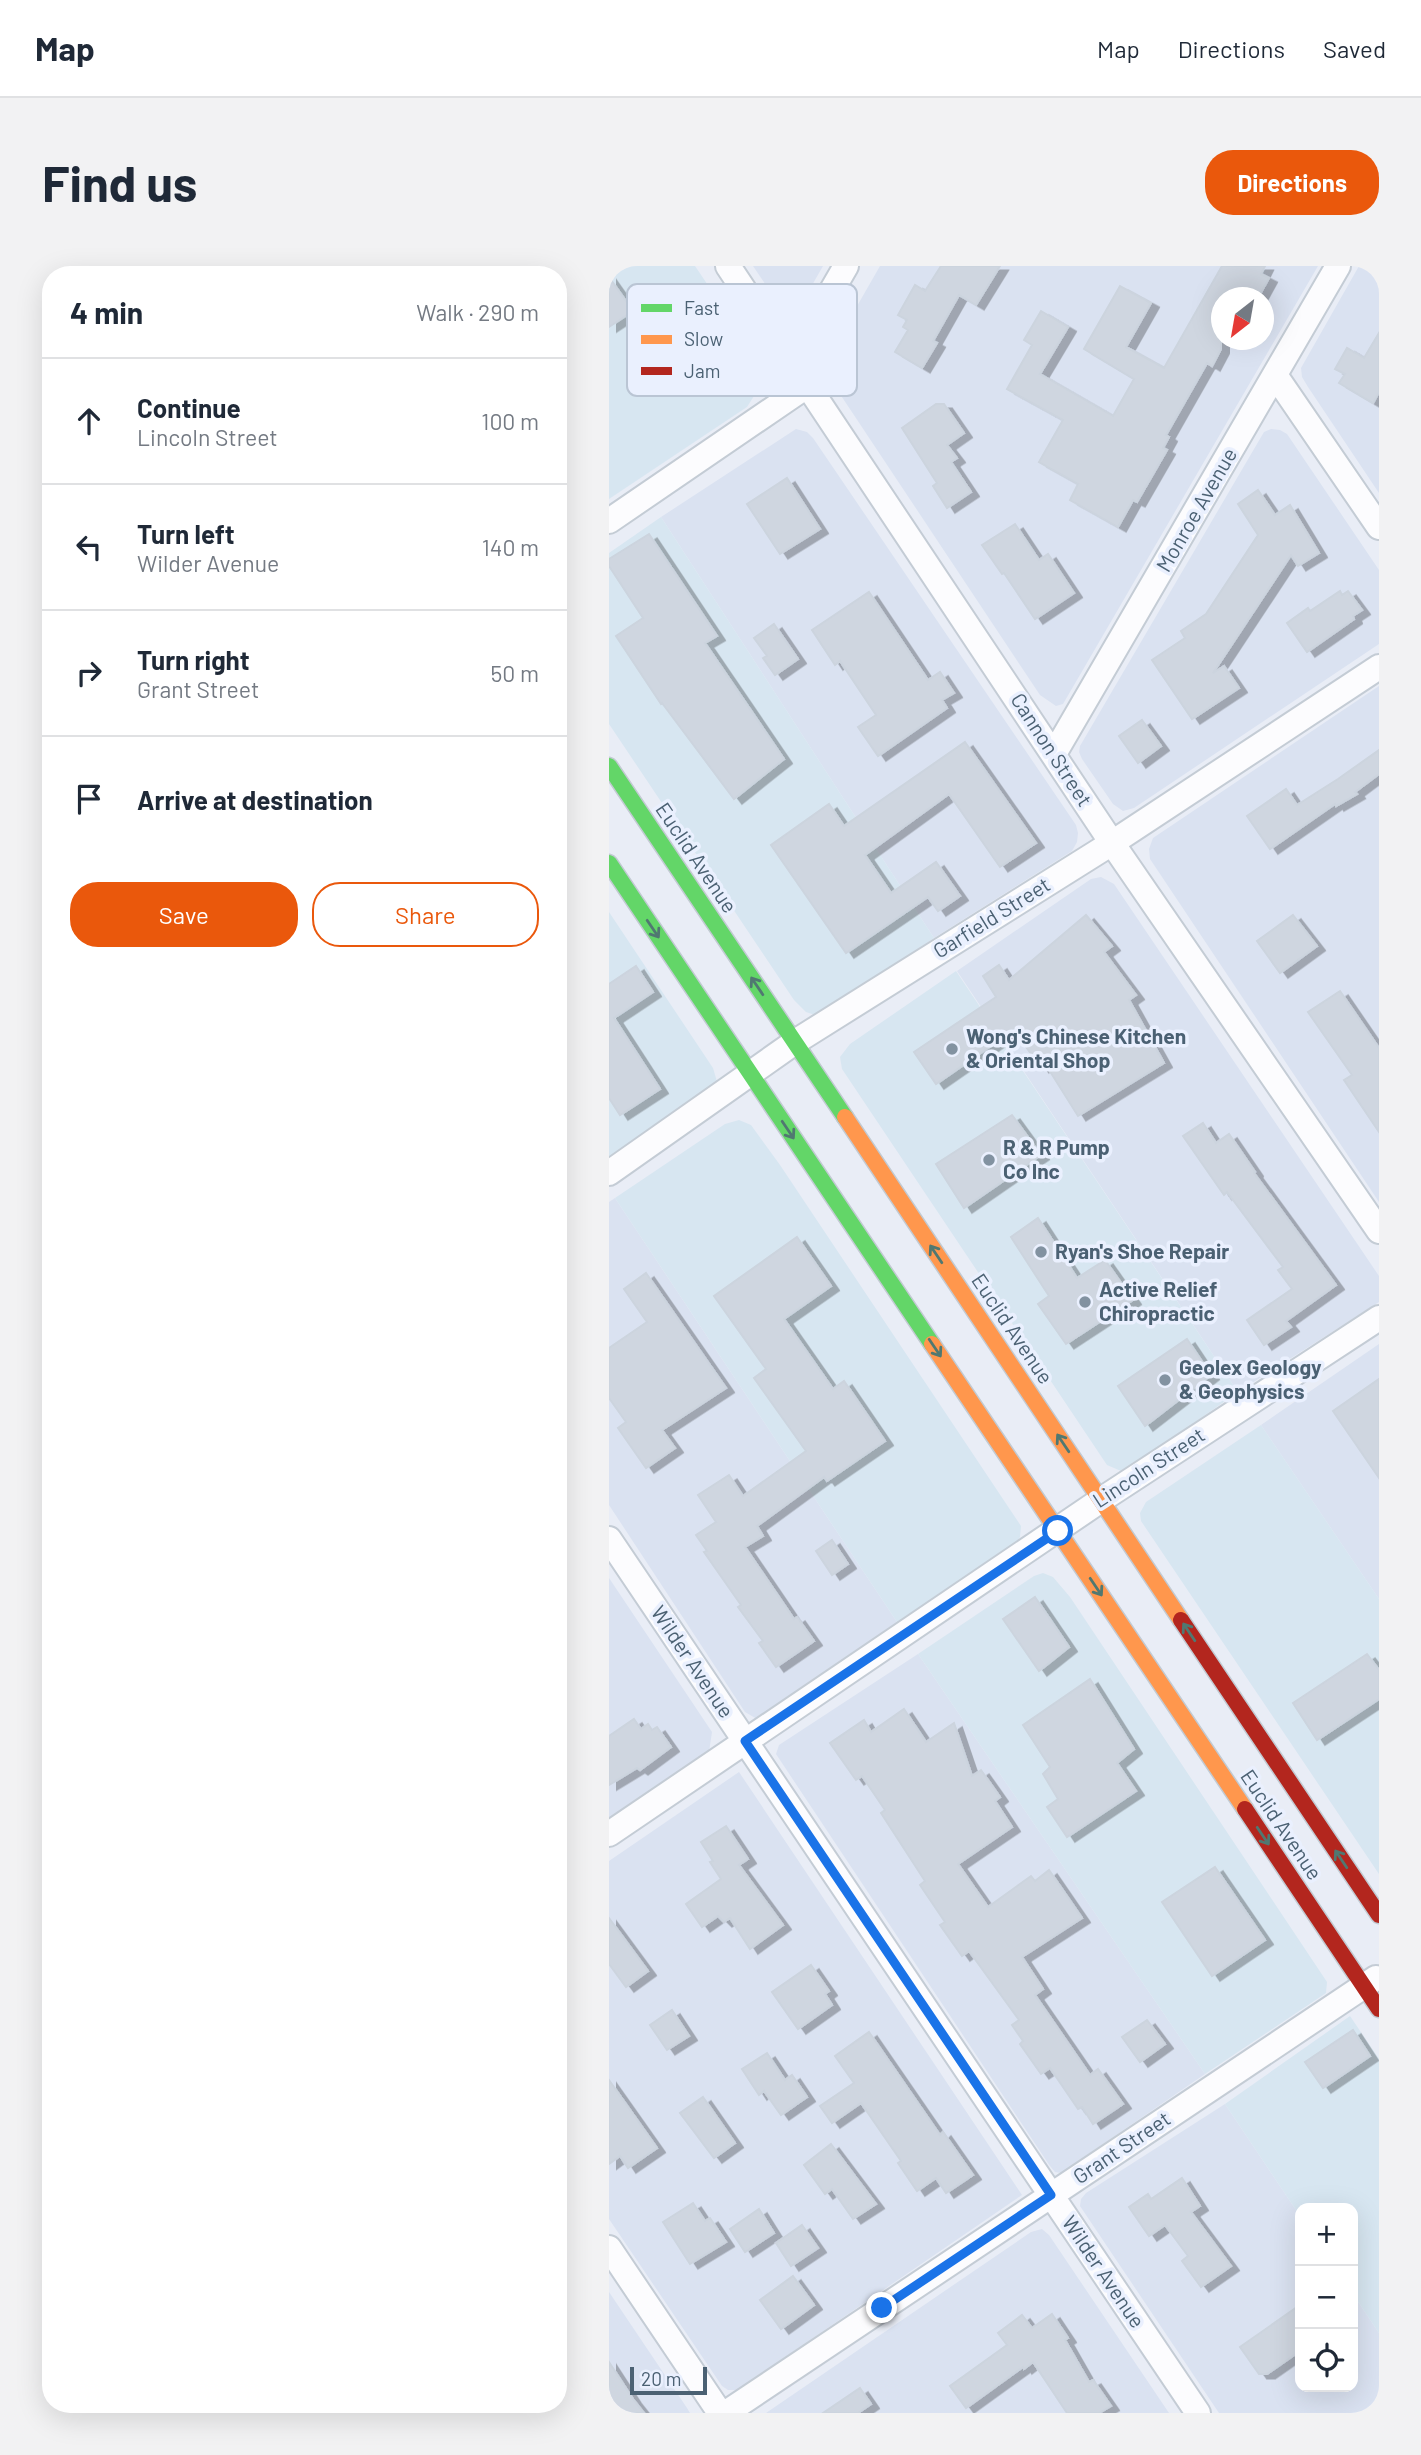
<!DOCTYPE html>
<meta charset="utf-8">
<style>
body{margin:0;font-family:Barlow,sans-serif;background:#f2f2f3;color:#1f2937}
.controls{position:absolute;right:21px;bottom:21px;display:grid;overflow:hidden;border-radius:14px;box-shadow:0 7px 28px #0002}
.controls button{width:63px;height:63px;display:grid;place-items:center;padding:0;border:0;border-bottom:2px solid #e0e1e3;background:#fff;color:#1f2937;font:35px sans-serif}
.compass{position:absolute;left:602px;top:21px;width:63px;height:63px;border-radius:50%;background:#fff;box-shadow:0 7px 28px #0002;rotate:211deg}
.scale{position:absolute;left:21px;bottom:18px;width:77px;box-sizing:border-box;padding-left:7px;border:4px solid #4b6173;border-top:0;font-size:19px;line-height:24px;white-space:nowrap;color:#4b6173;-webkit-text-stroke:5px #eaf0fe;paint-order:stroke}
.stop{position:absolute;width:21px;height:21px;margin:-16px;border:5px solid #1a73e8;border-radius:50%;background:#fff}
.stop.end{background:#1a73e8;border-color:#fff;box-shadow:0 2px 7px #0008}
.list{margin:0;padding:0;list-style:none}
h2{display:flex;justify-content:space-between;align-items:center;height:91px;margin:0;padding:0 28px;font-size:30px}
h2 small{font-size:23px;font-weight:400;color:#747a83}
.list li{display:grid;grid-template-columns:46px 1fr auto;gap:21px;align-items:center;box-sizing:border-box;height:126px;padding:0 28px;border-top:2px solid #e0e1e3}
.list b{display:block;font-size:26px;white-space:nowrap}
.list p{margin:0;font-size:23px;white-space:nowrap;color:#747a83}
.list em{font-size:23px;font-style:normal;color:#747a83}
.actions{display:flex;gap:14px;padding:21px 28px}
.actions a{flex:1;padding:16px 0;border:2px solid #ea580c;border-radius:28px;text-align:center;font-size:24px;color:#ea580c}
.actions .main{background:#ea580c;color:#fff}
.icon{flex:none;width:38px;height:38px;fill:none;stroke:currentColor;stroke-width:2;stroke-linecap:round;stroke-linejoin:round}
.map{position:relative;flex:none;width:770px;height:2147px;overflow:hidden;border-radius:28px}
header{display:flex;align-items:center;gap:42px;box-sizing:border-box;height:98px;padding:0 35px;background:#fff;border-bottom:2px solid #e0e1e3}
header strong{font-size:33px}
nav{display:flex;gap:38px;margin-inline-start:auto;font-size:24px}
.intro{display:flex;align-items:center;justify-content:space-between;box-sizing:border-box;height:168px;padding:0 42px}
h1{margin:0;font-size:49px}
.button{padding:18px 32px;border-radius:28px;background:#ea580c;color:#fff;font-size:24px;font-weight:700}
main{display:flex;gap:42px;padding:0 42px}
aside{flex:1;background:#fff;border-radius:28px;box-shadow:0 7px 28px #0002}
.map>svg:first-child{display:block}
</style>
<header>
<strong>Map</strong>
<nav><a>Map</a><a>Directions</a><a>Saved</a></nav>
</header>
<div class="intro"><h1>Find us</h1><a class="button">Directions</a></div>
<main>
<aside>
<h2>4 min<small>Walk · 290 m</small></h2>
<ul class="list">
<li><svg class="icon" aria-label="ahead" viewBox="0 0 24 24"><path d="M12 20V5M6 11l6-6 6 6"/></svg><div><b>Continue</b><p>Lincoln Street</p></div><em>100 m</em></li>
<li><svg class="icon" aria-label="left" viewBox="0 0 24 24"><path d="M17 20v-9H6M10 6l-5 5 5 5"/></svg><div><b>Turn left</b><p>Wilder Avenue</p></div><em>140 m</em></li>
<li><svg class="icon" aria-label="right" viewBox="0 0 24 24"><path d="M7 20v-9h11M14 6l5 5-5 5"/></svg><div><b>Turn right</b><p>Grant Street</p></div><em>50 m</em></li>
<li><svg class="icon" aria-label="arrive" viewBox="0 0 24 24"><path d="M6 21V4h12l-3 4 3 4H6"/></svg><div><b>Arrive at destination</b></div></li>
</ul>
<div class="actions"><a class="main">Save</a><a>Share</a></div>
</aside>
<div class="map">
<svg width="770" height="2147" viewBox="0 0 770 2147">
<defs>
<filter id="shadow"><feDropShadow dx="8" dy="4.5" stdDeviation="0" flood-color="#0004"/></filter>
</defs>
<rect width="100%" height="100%" fill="#e9edf6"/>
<path fill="#dae2f1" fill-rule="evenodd" d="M144,0h70l-24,42 -6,6h-5l-5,-4z
M271,0h438l-255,438 -7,2 -16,-11 -216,-325 1,-8zM612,32h42v42h-42z
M750,0h20v227l-71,-106 -6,-10 -1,-9z
M187,163l11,3 6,6 263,387 2,8 -1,9 -5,9 -138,87 -273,-421z
M662,163l9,1 7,4 92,136v74l-245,164 -11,3 -10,-7 -31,-45 -3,-7 1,-6 184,-314z
M770,420v516l-229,-343 -1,-10 4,-11z
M492,611l13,7 265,392v26l-141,90 -281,-421 134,-92z
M6,932l284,427 -142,94 -12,-7 -136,-207v-303z
M770,1078v255l-118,-174z
M0,1312l103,154 -3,20 -100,67z
M309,1388l287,420 -144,99 -6,-1 -5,-6 -274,-412 3,-9z
M130,1506l283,423 -285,195h-9l-6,-4 -113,-167v-358z
M616,1838l75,112v171h53v-93l26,39v80h-160l-139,-207 1,-7 5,-6z
M433,1963l7,6 120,178h-403l265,-181z
M0,2026l78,116 3,5h-81z"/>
<path fill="#d7e6f1" d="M0,0h86l71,105 -7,17 -12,19 -138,92z
M52,251l273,421 -116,78 -12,-4 -12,-12 -185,-276v-171z
M0,646l104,156 5,17 -109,75z
M347,705l282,421 -101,71 -16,8 -14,-6 -265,-396 -2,-12 10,-13z
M130,854l12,5 29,40 241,361 -1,11 -4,7 -117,81 -284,-427 110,-74z
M652,1159l118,174v275l-238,-353 -1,-8 6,-11z
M434,1307l10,4 17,20 257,385 -1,11 -121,81 -287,-420 116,-78z
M741,1750l29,43v274l-26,-39v-86h-53v8l-75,-112z"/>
<path fill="#cfd6e0" stroke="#ccd4de" stroke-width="2" filter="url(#shadow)" d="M332,0h59l-24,39 -17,-10 -26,46 4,2 -15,25 -27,-16 13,-22 -5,-3 4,-7 -9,-5 17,-30 10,6z
M613,0h43l-4,8 8,4 -11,20h-37v51l-9,17 -5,-3 -41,72 3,2 -6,11 4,2 -30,52 -4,-2 -15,27 -48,-27 8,-16 -39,-22 24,-42 -56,-31 25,-44 -8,-5 17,-29 27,16 -28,47 73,42 21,-37 -50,-30 36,-63 31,17 -25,44 38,21z
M0,11l24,34 -24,16z
M770,67v59l-6,11 -34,-20 6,-9 -10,-5 12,-21 17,10z
M327,138h8l20,29 -17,12 10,13 -6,4 20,30 -24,16 -14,-22 4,-3 -35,-55z
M178,212l33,51 -40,25 -33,-50z
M649,224l17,25 15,-10 29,48 -21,13 -7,-11 -78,118 11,-7 15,22 -47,31 -40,-59 33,-22 -4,-7 25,-17 52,-79 -20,-31z
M406,258l24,36 9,-6 26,39 -39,26 -31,-46 -2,1 -20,-29z
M40,268l68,102 -12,7 79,116 -50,40 -72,-96 -1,1 -45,-68 27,-18 -34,-52v-7z
M731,325l2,4 6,-4 14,19 -9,6 1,3 -47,33 -20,-29 21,-15 2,3z
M260,326l59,88 12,-8 14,21 -12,7 5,8 -69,48 -20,-29 18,-12 -36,-54 -5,4 -23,-35z
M165,358l24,35 -23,16 -12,-17 4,-2 -13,-18z
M533,454l19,26 -23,17 -19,-27z
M356,476l71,101 -36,24 -51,-73 -84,61 26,38 45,-31 24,34 -22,15 -10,-14 -82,56 -75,-108 58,-41 15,22z
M770,484v24l-24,18 2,2 -21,12 -1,-2 -65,45 -23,-33 39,-27 11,16 41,-26z
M477,649l26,31 -8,6 32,43 -7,5 35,63 -86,53 -32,-51 -5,3 -27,-38 -78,54 -22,-32 82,-55 -13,-21 16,-11 10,15z
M684,649l24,31 -37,27 -23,-32z
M27,700l17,26 -39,26 46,71 -40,26 -11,-17v-114z
M731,725l39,57v84l-35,-52 8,-5 -44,-63z
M403,849l29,40 -77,53 -28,-44z
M594,857l13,20 13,-9 26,38 -1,1 82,112 -50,36 5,6 -27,18 -17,-25 45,-31 -14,-19 5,-3 -56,-75 -3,3 -41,-59z
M429,952l39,60 28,-18 28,40 -67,44 -28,-40 11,-8 -38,-59z
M188,971l34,49 -47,33 49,70 11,-8 41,60 -58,40 -3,-4 -67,49 6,10 -18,11 49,72 3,-2 17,24 -38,26 -17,-24 4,-2 -25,-34 3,-2 -37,-53 3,-1 -11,-16 20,-13 -18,-27 31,-20 14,21 63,-45 -52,-73 12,-9 -52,-73z
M37,1007l80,115 -64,42 13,18 -29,20 -28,-40 8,-6 -17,-24v-50l38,-26 -23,-33z
M578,1073l24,36 -66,51 -27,-40z
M770,1113v99l-46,-67z
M223,1274l16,24 -16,11 -16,-24z
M426,1331l34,50 -30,24 -36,-52z
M758,1388l12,16v29l-62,41 -24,-37z
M481,1413l44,70 -17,14 19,28 -69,46 -20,-30 11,-8 -15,-25 7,-7 -27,-42z
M295,1443l22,33 28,-19 18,53 9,-6 19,27 -5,4 17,26 -54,37 30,43 43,-31 4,5 14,-11 33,48 -60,39 21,32 -8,6 55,80 8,-6 25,35 -30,20 -11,-17 -4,2 -28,-41 -9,6 -21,-30 3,-3 -11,-16 7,-5 -50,-69 -7,5 -22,-31 5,-3 -25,-37 5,-4 -44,-68 4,-3 -23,-34 -6,4 -26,-37 34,-23 7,12z
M25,1453l7,10 7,-5 4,6 5,-3 14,20 -31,23 -3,-2 -28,17v-49z
M117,1560l22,33 -9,6 44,60 -33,24 -20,-31 -6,4 -6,-6 -16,11 -16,-23 35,-25 -11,-17 3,-1 -12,-19z
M606,1601l50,73 -53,36 -50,-74z
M0,1652l39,53 -22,16 -17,-23z
M202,1699l18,26 -4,3 7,11 -34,24 -26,-37z
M63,1744l17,26 -22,14 -17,-25z
M538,1754l18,24 -25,18 -18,-25z
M744,1764l17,26 -47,32 -18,-26z
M260,1766l71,103 3,-3 30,43 -27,18 -10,-15 -19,13 -19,-28 3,-2 -40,-58 -29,20 -12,-17 34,-23 -19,-27z
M158,1787l18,27 7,-5 15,22 -26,18 -17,-24 -5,4 -17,-26z
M0,1814l48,68 -29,20 -8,-12 -11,8z
M94,1831l32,46 -21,15 -34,-45z
M222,1878l45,60 -23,15 -21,-30 -7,5 -21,-29z
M573,1912l18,28 -9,6 40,54 -30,21 -19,-26 6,-5 -23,-31 -16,11 -20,-29 19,-13 3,5z
M84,1937l12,18 5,-3 16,24 -36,22 -27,-42z
M150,1943l15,24 -29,19 -15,-23z
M193,1959l16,23 -27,18 -15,-23z
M184,2010l21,29 -33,24 -21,-29z
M691,2039v46l-33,23h-8l-19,-27z
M443,2048l16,24 -3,2 24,42 4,-2 18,26 -12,7h-32l-34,-51 -9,7 -1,-2 -57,41 -16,-22 57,-41 -9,-12 24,-18 10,13z
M0,2096l24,37 11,14h-35z
M251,2122l11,16 -13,9h-35z"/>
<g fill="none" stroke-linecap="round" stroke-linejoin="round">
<defs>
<path id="street" d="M119,0l384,577 267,388
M182,95l55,-95
M666,109l104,152
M0,255l199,-136
M445,488l284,-488
M0,907l186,-131 317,-199 267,-176
M0,1273l589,874
M0,1568l492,-334 278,-182
M0,1982l111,165
M117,2147l650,-435"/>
<path id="fast" d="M0,500l236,351
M0,597l323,481"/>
<path id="slow" d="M236,851l336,503
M323,1078l313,465"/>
<path id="jam" d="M572,1354l198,295
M636,1543l134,200"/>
</defs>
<use href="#street" stroke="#c4ccd5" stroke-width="28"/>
<use href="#fast" stroke="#c2cad2" stroke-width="19"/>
<use href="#slow" stroke="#c2cad2" stroke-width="19"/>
<use href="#jam" stroke="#c2cad2" stroke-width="19"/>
<use href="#street" stroke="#fcfcfe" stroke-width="24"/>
<use href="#fast" stroke="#63d668" stroke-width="16"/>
<use href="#slow" stroke="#ff974d" stroke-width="16"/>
<use href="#jam" stroke="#b3261e" stroke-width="16"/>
</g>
<defs><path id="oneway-shaft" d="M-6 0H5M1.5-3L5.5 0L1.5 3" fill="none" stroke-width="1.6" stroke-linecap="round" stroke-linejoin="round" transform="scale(1.75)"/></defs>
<g stroke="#507871">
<use href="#oneway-shaft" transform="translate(44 663) rotate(56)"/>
<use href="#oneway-shaft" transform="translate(148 720) rotate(-124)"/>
<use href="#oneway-shaft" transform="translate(179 864) rotate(56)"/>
<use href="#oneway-shaft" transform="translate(327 988) rotate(-124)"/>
<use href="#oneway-shaft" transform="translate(326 1082) rotate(56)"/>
<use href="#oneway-shaft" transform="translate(454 1177) rotate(-124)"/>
<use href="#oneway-shaft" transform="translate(487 1321) rotate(56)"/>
<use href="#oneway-shaft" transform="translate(580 1366) rotate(-124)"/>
<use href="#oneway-shaft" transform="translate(654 1570) rotate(56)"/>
<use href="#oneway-shaft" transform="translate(732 1593) rotate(-124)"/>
</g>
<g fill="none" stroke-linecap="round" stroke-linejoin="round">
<path stroke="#1a73e8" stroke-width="9" d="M273,2042l169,-113 -306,-454 313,-210"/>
</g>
<g fill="#8292a1" stroke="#eaf0fe" stroke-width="2.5">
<circle cx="343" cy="783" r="7"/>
<circle cx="380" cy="894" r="7"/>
<circle cx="432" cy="986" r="7"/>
<circle cx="476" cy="1036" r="7"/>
<circle cx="556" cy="1114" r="7"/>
</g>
<g text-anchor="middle" stroke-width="7" stroke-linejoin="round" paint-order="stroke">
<g font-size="21" fill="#4b6173" stroke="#eaf0fe">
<text transform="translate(588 244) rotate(-60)" y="7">Monroe Avenue</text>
<text transform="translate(442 484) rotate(57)" y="7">Cannon Street</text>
<text transform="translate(87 592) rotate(56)" y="7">Euclid Avenue</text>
<text transform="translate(383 652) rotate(-32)" y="7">Garfield Street</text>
<text transform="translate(403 1063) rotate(56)" y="7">Euclid Avenue</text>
<text transform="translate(540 1202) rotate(-33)" y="7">Lincoln Street</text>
<text transform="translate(83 1396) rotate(56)" y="7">Wilder Avenue</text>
<text transform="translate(672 1559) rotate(56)" y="7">Euclid Avenue</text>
<text transform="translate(513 1882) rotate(-34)" y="7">Grant Street</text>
<text transform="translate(494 2006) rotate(56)" y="7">Wilder Avenue</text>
</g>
<g font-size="21" font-weight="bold" fill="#4b6173" stroke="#eaf0fe" text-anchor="start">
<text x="357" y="778">Wong's Chinese Kitchen<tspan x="357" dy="24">&amp; Oriental Shop</tspan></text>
<text x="394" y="889">R &amp; R Pump<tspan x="394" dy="24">Co Inc</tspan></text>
<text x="446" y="993">Ryan's Shoe Repair</text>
<text x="490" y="1031">Active Relief<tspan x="490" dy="24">Chiropractic</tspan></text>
<text x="570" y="1109">Geolex Geology<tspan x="570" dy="24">&amp; Geophysics</tspan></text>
</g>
</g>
<rect x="18" y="18" width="230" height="112" rx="10" fill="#eaf0fe" stroke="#bac5d4" stroke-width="2"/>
<rect x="32" y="38" width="31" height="8" fill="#63d668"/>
<rect x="32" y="69" width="31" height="9" fill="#ff974d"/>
<rect x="32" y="101" width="31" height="8" fill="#b3261e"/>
<g font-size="19" fill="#4b6173">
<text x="75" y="49">Fast</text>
<text x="75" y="80">Slow</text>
<text x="75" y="112">Jam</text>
</g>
</svg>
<div class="controls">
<button>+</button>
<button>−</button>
<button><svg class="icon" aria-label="locate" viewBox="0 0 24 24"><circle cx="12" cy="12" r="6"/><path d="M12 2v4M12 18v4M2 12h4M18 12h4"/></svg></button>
</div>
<svg class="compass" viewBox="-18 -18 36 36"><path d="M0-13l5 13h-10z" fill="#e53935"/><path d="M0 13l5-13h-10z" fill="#747a83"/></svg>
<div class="scale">20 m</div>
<div class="stop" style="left:449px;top:1265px"></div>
<div class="stop end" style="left:273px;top:2042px"></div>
</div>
</main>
